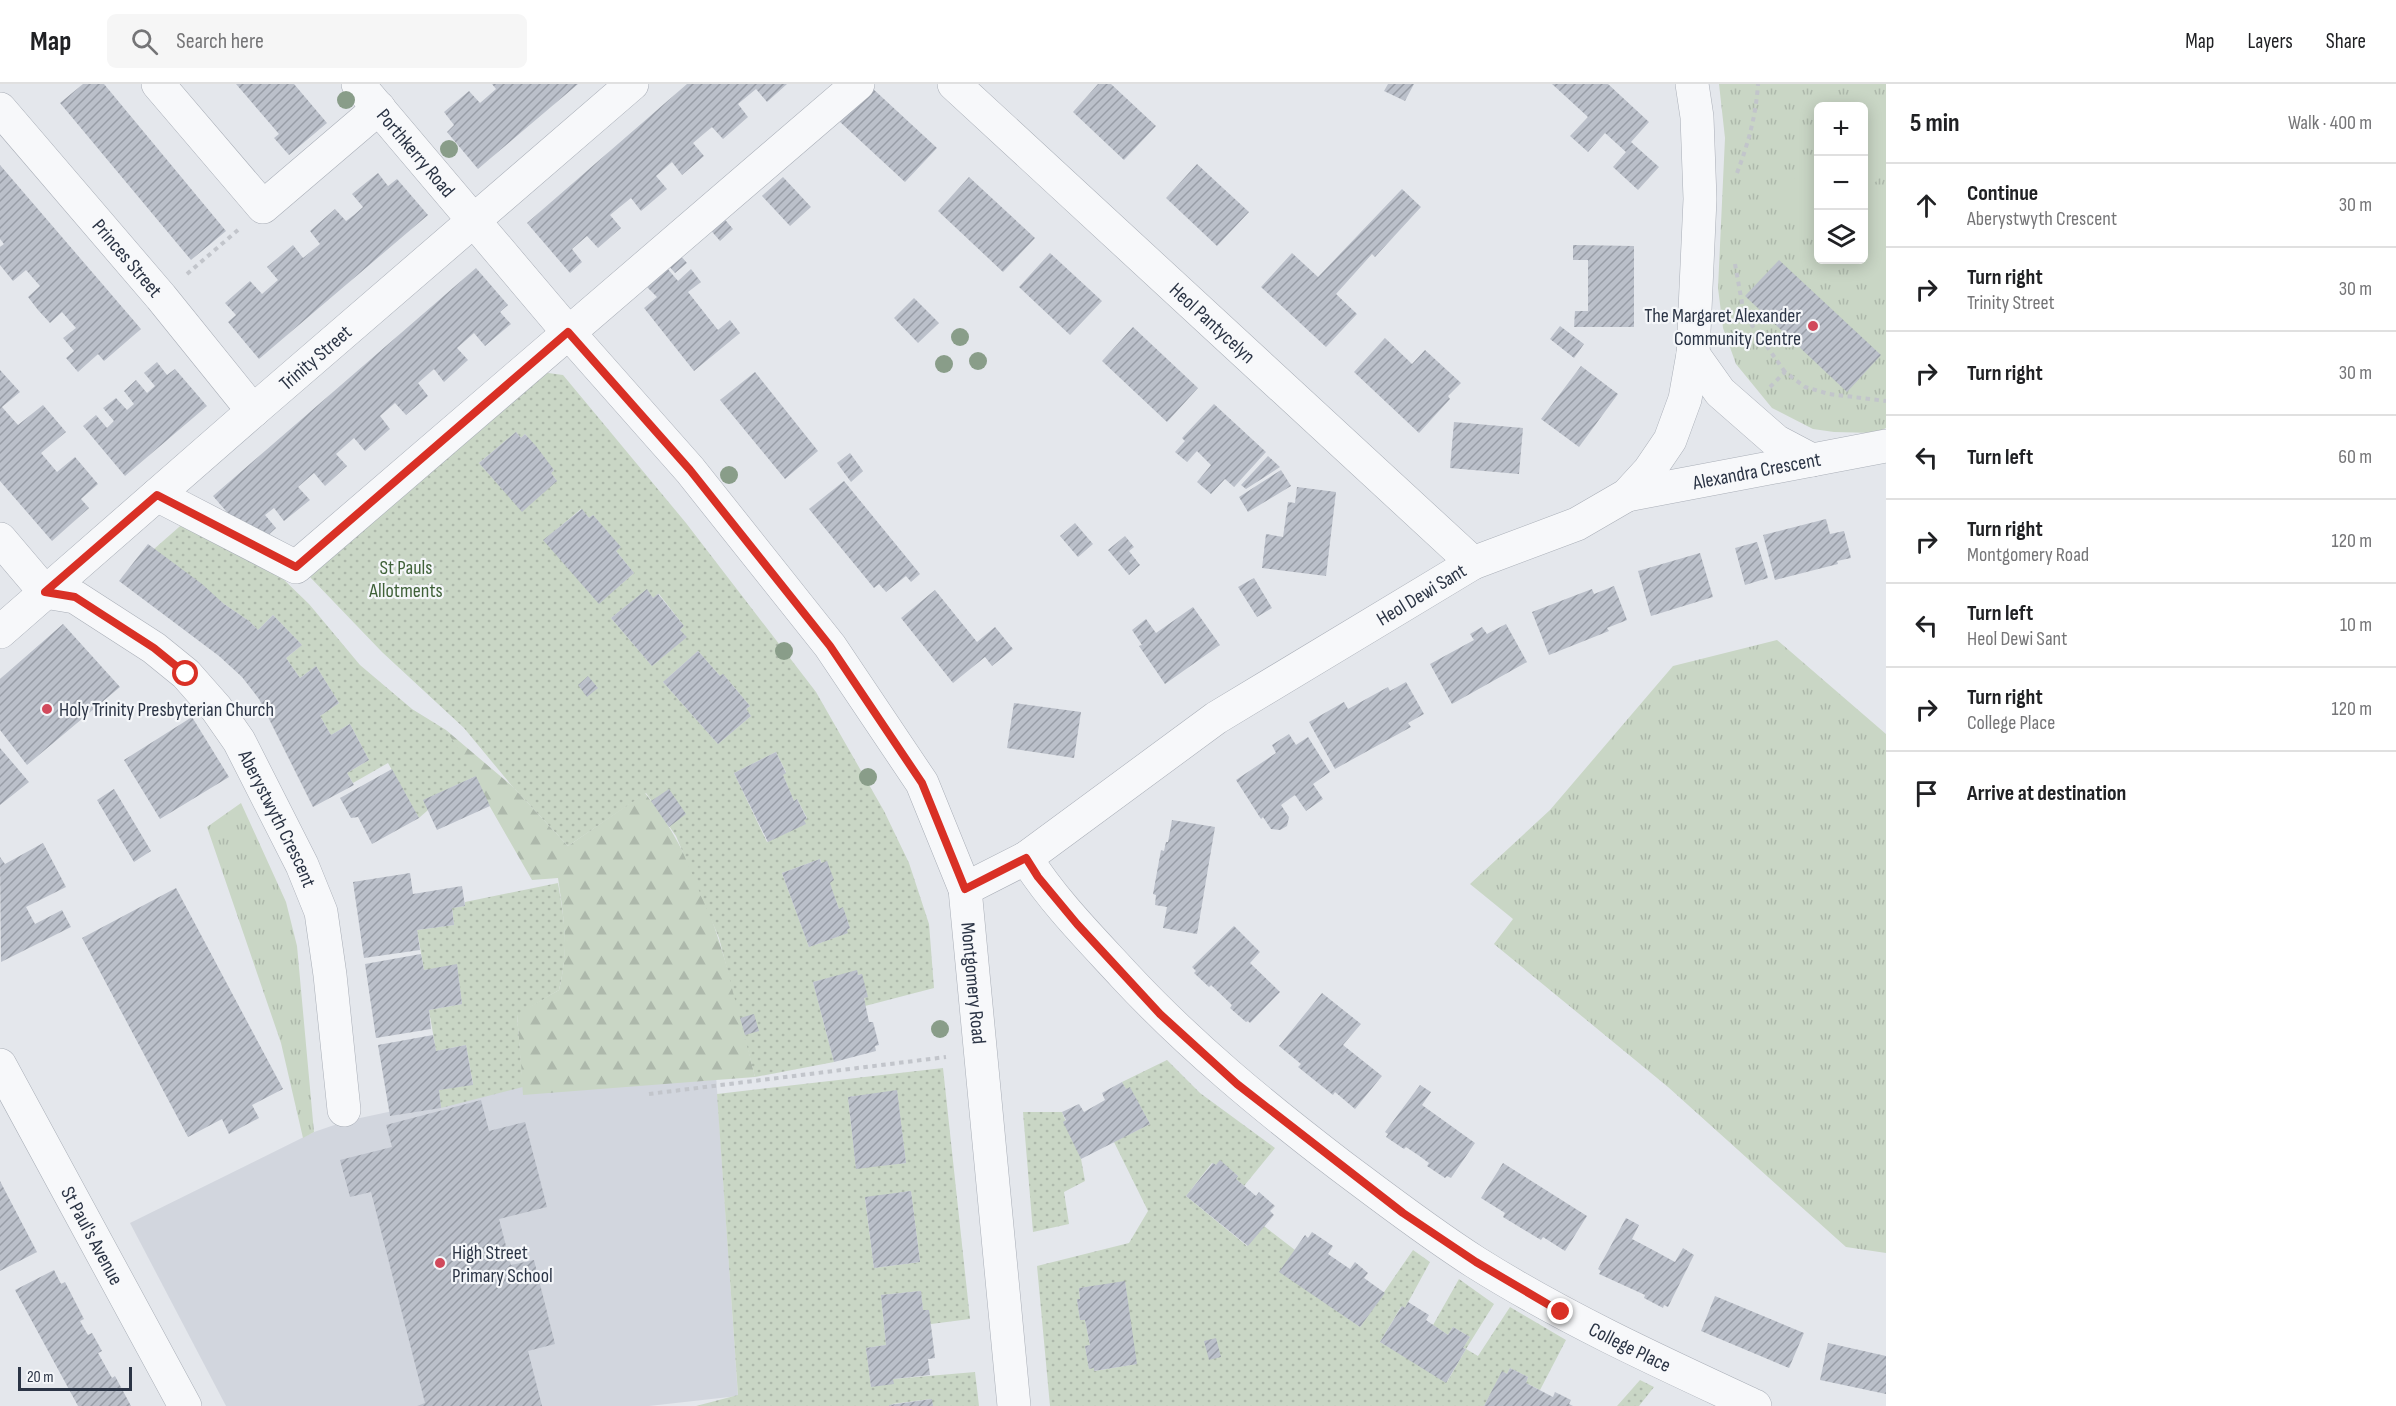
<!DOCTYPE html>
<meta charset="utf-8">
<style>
body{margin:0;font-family:"Sofia Sans Condensed",sans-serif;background:#f6f6f6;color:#202124}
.controls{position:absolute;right:18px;top:18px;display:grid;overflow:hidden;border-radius:9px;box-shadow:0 3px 15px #0003}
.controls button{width:54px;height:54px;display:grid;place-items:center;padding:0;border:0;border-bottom:2px solid #e0e0e0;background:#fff;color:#202124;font:30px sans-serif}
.scale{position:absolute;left:18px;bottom:15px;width:114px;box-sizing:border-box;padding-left:6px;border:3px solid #2b3445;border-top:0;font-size:16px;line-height:21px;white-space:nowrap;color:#2b3445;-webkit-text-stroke:4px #f4f6f9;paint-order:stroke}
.stop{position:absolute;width:18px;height:18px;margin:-14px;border:4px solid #d93025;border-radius:50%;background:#fff}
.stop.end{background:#d93025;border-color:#fff;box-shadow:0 2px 6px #0008}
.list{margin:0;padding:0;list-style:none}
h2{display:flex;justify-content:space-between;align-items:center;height:78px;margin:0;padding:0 24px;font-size:26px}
h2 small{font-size:20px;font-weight:400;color:#757577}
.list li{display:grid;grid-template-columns:39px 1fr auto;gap:18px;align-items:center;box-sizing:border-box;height:84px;padding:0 24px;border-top:2px solid #e0e0e0}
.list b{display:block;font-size:22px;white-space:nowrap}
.list p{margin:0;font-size:20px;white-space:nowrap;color:#757577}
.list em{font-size:20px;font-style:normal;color:#757577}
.icon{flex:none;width:33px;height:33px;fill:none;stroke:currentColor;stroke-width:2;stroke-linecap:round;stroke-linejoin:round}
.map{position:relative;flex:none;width:1886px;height:1322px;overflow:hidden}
header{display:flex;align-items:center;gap:36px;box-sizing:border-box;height:84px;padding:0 30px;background:#fff;border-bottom:2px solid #e0e0e0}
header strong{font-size:28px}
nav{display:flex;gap:33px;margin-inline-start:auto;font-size:21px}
.search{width:420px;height:54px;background:#f6f6f6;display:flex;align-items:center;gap:15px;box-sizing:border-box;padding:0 21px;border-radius:9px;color:#757577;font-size:22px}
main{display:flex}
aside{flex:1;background:#fff}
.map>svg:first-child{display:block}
</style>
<header>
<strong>Map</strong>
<div class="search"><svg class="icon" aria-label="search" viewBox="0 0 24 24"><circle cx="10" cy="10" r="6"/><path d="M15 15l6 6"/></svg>Search here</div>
<nav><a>Map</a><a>Layers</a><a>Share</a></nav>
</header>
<main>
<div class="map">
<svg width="1886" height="1322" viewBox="0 0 1886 1322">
<defs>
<pattern id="grass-tufts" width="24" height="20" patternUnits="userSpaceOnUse" patternTransform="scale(1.5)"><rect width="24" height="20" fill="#c9d6c5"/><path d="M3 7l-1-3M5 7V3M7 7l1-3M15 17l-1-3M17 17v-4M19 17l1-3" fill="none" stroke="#adb8ab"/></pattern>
<pattern id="forest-firs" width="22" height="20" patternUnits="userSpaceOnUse" patternTransform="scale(1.5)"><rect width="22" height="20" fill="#c9d6c5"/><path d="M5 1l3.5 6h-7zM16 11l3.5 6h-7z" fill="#adb8ab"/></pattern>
<pattern id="garden-dots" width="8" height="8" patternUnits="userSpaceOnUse" patternTransform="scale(1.5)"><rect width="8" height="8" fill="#c9d6c5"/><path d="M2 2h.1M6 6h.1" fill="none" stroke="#adb8ab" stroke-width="1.8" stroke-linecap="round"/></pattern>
<pattern id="building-hatch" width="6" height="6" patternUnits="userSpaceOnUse" patternTransform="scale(1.5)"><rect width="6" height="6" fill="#bbc0ca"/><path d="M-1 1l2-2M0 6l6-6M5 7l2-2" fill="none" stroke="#989da6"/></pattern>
</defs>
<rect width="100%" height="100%" fill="#e4e7ec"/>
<path fill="#d2d6de" d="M567,990l149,1 22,321 -89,10h-423l-96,-183 184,-91 32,-11z"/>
<path fill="url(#grass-tufts)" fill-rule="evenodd" d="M1719,0h167v344l-10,5 -42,-1 -21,-3 -41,-21 -36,-44 -13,-36 -5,-40 7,-150zM1818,22h46v154h-46z
M1777,556l109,94v519l-40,-6 -178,-160 -174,-143 19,-25 -43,-35 80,-74 123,-144z
M241,719l45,99 11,44 17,186 -11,6 -22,-95 -74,-216z"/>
<path fill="url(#forest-firs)" d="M446,646l66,56 56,60 77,-53c63,78 87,189 110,284l-232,18 -6,-81 42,-24c10,-42 5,-70 -1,-112l-26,2z"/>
<path fill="url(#garden-dots)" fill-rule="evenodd" d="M541,288l22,3 123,148 130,169 68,119 25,52 20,61 5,64 -69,18 -3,-32 -4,1 -1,-4 -44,11 21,80 -79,15 -36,-139 -43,-102 -30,-43 -78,53 -56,-60 -48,-58 -82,-76 -73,-76zM516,348l5,6 4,-4 29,36 -3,3 6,8 -35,30 -43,-48zM581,425l8,9 4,-3 27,32 -4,4 18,22 -35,30 -55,-63zM646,506l7,8 6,-4 25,32 -4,4 6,7 -34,29 -41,-48zM698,567l22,25 3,-2 27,32 -4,3 5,7 -33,28 -55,-62zM776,668l10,20 -3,3 11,26 3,-2 10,19 -3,2 1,4 -38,18 -33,-69zM820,775l19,50 4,-1 7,20 -3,2v3l-38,14 -27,-74z
M187,436l92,55 30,29 51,61 52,44 34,21 30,46 -52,24 4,10 -9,8 -31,-55 -35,20 -6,-10 22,-13 -19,-36 -19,11 -11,-19 19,-13 -23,-37 -16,12 -14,-20 16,-13 -29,-30 -15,15 -9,-9 -25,-17 -70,-55z
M558,799c7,41 11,66 1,107l-42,25 6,72 -82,21 -2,-18 34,-6 -7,-39 -30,6 -7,-41 33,-6 -5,-39 -33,5 -7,-40 37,-5 -2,-17 13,-2v-4z
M1167,976l33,33 75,55 -31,38 -8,-7 2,-3 -18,-15 -4,4 -4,-2 -26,33 61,50 17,-20 31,24 18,44 47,33 53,-77 17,12 -25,46 -4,-1 -21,35 67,40 19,-33 -3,-1 7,-11 -17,-10 -5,8 -15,-10 26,-46 35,25 -28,45 12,7 32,-49 56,33 -26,50 -14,-7 2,-6 -18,-9 -3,6 -5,-2 -18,34h-434l-13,-140 92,-23 19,-32 -34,-69 36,-18 -20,-36 -4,1 -4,-7zM1125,1198l11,82 -41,7 -1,-3h-5l-4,-22 5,-1 -5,-25h-5l-3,-21h3l-1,-11z
M943,984l27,251 -39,5 -8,-14 -2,-19 -40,4 5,50 -20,3 5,39 22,-8 82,-7 4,34h-46l-2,-7 -39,5v2h-196l42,-11 -21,-301zM897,1007l9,72 -50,5 -8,-71zM911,1107l9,71 -46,6 -9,-70z
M1023,1028h39l19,47 4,22 -21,11 5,32 -36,8z
M1640,1296l14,7 -15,19h-22z"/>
<path fill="#c9d6c5" d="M1868,12l18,15v59l-22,25v-89h-5z
M1818,68v80l-39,-36z
M1886,99v103l-31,-26h9v-51z"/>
<path fill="url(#building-hatch)" d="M83,0h21l122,147 -35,29 -131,-157z
M236,0h58l33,39 -38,32 -15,-17 5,-4z
M492,0h86l-100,85 -31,-37 7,-7 -10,-13 25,-21 11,12 16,-14z
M687,0h100l-20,18 -11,-13 -18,15 10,13 -25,22 -11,-12 -19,16 11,13 -22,19 -10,-13 -16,14 11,13 -26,22 -10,-13 -21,17 11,13 -23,20 -11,-12 -15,13 10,13 -12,11 -43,-50z
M1098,0h13l45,42 -32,34 -51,-48z
M1388,0h26l-9,17 -21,-10z
M1552,0h56l41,38 -18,20 28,25 -21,23 -25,-23 13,-15 -21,-19 -17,19 -18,-16 18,-19z
M871,3l66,61 -32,34 -66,-61z
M1197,80l52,48 -32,34 -51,-48z
M0,81l141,164 -37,32 -6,-7 -20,18 -12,-14 8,-7 -11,-13 13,-10 -14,-16 -12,11 -12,-13 -10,-13 12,-11 -14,-16 -13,11 -13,-16v-18l4,-3 -4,-5z
M378,89l10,13 9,-7 31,36 -169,144 -31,-37 8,-7 -11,-12 25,-22 12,13 16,-14 -11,-13 26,-22 10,13 17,-14 -10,-13 25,-22 11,12 8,-6 9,-8 -11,-13z
M783,93l28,30 -21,19 -28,-30z
M969,93l66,61 -32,34 -65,-61z
M1402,105l19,18 -46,50 -3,-3 -36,40 21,20 -31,33 -65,-60 31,-34 26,24z
M721,131l12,14 -13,12 -12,-14z
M1573,161l61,1v81h-60l1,-16h13v-51h-15z
M1050,169l52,48 -32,34 -51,-48z
M679,170l8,9 -12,10 -8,-9z
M1779,176l102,95 -34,37 -102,-96z
M476,184l32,37 -8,7 11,12 -26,22 -11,-13 -17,15 11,12 -24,22 -10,-13 -16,14 10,13 -22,19 -11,-12 -15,13 10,13 -25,22 -11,-13 -18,16 11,12 -22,20 -11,-13 -16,14 12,13 -26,21 -10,-13 -9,7 11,13 -12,11 -19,-6 -32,-37z
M667,184l11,13 13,-12 10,13 -13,10 30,38 12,-10 10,13 -46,38 -50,-63 13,-11 -11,-11z
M914,214l25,25 -21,20 -24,-25z
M1560,242l24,18 -10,14 -24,-19z
M1133,243l65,61 -31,34 -65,-61z
M1385,254l27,26 13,-14 36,33 -13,13 2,3 -31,34 -65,-61z
M157,278l10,13 8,-6 32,37 -82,70 -42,-50 13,-11 11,13 7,-7 -11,-13 13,-10 11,12 7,-6 -10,-13 12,-11 11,13 8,-7 -11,-13z
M1581,282l37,28 -39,53 -38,-28z
M0,286l20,22 -18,15 16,18 25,-20 23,27 -25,21 16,19 18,-15 23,27 -17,15 8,9 -37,33 -52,-60z
M755,288l63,79 -33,28 -65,-79z
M1214,320l52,48 -32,35 -9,-8 -14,15 -14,-12 14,-17 -14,-14 -10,11 -12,-10 10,-11 -3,-3z
M1454,338l69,6 -4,46 -69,-6z
M516,348l5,6 4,-4 11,12 18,24 -3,3 6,8 -35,31 -43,-49z
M850,369l13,18 -12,11 -14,-19z
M1268,372l12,11 -34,22 -5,-4z
M1281,386l10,16 -43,26 -9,-15z
M844,397l76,93 -9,8 -5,-6 -20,16 -7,-8 -5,4 -65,-79z
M1297,403l39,5 -10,84 -64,-8 4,-34 17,3 5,-35 7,1z
M582,425l7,9 4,-3 28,32 -5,4 18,22 -35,31 -56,-64z
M1826,435l4,15 14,-3 7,27 -14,3 1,3 -63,16 -12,-45z
M1075,439l18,21 -15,13 -18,-21z
M1125,452l9,11 -5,4 11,14 -11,10 -21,-25z
M1757,458l11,36 -23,7 -10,-37z
M148,460l54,40 22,20 25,17 9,9 15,-15 29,30 -16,13 14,20 16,-12 23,37 -19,13 11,19 19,-11 19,36 -22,13 7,12 -41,22 -54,-108 -17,-22 -23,-21 -100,-75z
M1700,469l13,44 -62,19 -13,-45z
M1254,494l18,30 -15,9 -19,-30z
M1614,502l13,34 -20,8 2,3 -60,24 -17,-43 60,-23 2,5z
M647,505l6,9 5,-4 26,32 -4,4 7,7 -35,29 -41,-48z
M935,506l42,52 18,-15 18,22 -21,17 -7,-9 -32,26 -52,-65z
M1193,523l27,38 -55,39 -26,-38 3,-1 -10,-15 14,-11 10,14z
M63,540l57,63 -93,78 -27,-35v-51z
M1506,540l21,38 -75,42 -22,-40 44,-24 -4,-6 12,-7 5,7z
M698,567l22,25 3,-2 27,32 -4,3 5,7 -33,28 -55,-62z
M588,592l10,12 -11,9 -9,-12z
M1406,598l18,32 -16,9 3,4 -76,42 -26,-47 35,-20 4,7 40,-22 2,4z
M1014,619l67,9 -7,46 -67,-10z
M192,633l37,60 -69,42 -36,-59z
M1289,650l7,11 12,-8 22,35 -17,12 10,15 -17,12 -11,-16 -14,10 8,12 -2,9 -7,4 -9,-1 -8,-12 -2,2 -25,-39 40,-27 -4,-8z
M0,664l29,34 -29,23z
M776,668l10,21 -3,2 11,26 3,-2 10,20 -3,1 2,4 -38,18 -34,-69z
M392,685l27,49 -47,26 -14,-27 -7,1 -11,-20z
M476,692l14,30 -53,24 -14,-30z
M114,705l37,62 -17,11 -37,-62z
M669,705l17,25 -17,13 -18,-26z
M1172,736l43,7 -18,107 -34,-6 4,-21 -12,-2 1,-10 -3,-1 8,-44 3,1 2,-9h2z
M43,759l23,44 -40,20 9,17 27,-14 9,17 -70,35 -1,-105 5,7z
M820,775l1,4 6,-2 7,19 -4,3 4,12 5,14 4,-2 7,21 -3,2 1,3 -39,14 -27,-74z
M410,789l3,21 49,-8 3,20 -13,2 2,17 -37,5 3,20 -56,8 -11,-76z
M176,804l107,201 -31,16 7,13 -30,16 -7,-15 -34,18 -106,-199z
M1234,842l26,26 -10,11 30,29 -30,31 -2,-2 -2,1 -16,-14 2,-3 -21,-20 -2,2 -15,-14 2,-2 -4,-4z
M421,870l3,16 33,-6 5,40 -33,6 2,19 -55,9 -11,-74z
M857,886l1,5 4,-1 6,23 -4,1 5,24h4l6,23 -4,1 1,5 -42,11 -21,-80z
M1322,909l39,31 -18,21 39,31 -27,33 -20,-17 -2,3 -35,-28 3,-3 -22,-18z
M754,930l5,17 -14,4 -5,-17z
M433,951l3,16 30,-6 7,40 -34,5 2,18 -51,8 -12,-71z
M1122,998l4,7 4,-2 20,37 -69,35 -18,-37 3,-2 -4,-8 17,-8 5,8 21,-12 -3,-7z
M1420,1001l11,7 -9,13 53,38 -24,35 -4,-2 -2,2 -18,-12 2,-3 -11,-8 -12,-8 -2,2 -18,-12 2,-3 -3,-2z
M897,1006l9,73 -50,6 -8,-72z
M481,1016l8,31 36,-9 22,85 -48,12 12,46 23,-5 21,84 -27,7 14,55h-125l8,-3 -54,-211 -21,5 -10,-37 52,-13 -6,-22z
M1220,1076l18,16 -2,3 20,17 3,-4 16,14 -5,5 4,4 -26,31 -62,-50 27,-33 3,2z
M1503,1079l84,53 -22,35 -22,-14 -2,3 -20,-12 -18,-11 2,-4 -24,-15z
M0,1097l37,71 -37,19z
M911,1107l9,71 -46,6 -9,-71z
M1626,1134l13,7 -7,14 21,11 22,12 8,-14 11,7 -26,52 -4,-2 -1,3 -19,-10 1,-3 -46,-21 2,-3 -3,-2z
M1312,1148l21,14 -5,8 22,15 5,-7 13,11 -4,5 21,15 -25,34 -81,-55 26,-37 3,3z
M54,1186l7,14 4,-2 19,37 -4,2 8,14 4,-2 10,18 -4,2 14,25 3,-2 16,30h-53l-63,-116z
M1125,1197l12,83 -43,7v-3l-5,1 -4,-23 5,-1 -5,-25h-5l-3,-21h3l-1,-11z
M921,1207l2,19h6l6,48 -7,1 2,16 -37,4 1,5 -23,3 -5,-39 20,-3 -5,-50z
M1715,1212l89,37 -15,35 -88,-37z
M1408,1218l21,13 -3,5 22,15 5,-8 17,10 -7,11 3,1 -20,34 -66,-41 22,-36 3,2z
M1216,1254l5,19 -12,3 -5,-19z
M1828,1259l58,13v38l-66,-14z
M1510,1284l18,9 -2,6 27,14 2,-5 16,8 -2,4 4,2h-89l18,-35 5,3z
M932,1315l1,7h-44v-1z"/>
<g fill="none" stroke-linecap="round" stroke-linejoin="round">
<defs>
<g id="minor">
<path d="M158,0l105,123 116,-99"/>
<path id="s1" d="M358,0l210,248 122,138 140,176 92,137 43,106 49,517"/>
<path id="s2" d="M954,0l519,479"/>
<path id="s3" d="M0,25l161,188 92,114"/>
<path d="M1693,270l27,38 56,49 36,19"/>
<path d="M157,411l139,72 562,-483"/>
<path id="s4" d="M1627,411l259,-49"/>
<path d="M0,455l45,53"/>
<path id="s5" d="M45,508l30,5 79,51 32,26 30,34 23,33 63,124 19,47 9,63 14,135"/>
<path id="s6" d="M0,548l253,-221 379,-327"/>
<path id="s7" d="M1026,774c27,43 64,80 98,117 66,71 139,131 216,190 44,33 88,67 135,97 89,56 185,100 280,144"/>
<path id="s8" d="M965,805l61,-31 190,-140 257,-155 104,-39 50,-29 22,-24 21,-31 15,-41 8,-45 7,-155 -3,-82 -5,-33"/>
<path id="s9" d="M0,981l185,341"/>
</g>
</defs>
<use href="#minor" stroke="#a9aeb7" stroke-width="34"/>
<path stroke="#c2c5cb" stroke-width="4" stroke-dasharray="4.5 4.5" stroke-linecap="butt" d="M1737,89c11,-29 19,-57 21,-89
M1735,180l9,50 41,58
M187,190l51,-44
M1770,303l15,-15 20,15 24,7 57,7
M649,1010l297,-37"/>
<use href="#minor" stroke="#f7f8fa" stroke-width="33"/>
</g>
<g fill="#899d89">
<circle cx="346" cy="16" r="9"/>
<circle cx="449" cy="65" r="9"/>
<circle cx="960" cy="253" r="9"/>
<circle cx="978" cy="277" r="9"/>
<circle cx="944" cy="280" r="9"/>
<circle cx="729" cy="391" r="9"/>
<circle cx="784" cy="567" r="9"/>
<circle cx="868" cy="693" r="9"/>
<circle cx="940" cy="945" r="9"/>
</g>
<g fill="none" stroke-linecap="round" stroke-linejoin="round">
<path stroke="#d93025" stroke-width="8" d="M186,590l-32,-26 -79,-51 -30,-5 112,-97 139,72 272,-235 122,138 140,176 92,137 43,106 61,-31 12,19 39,47 83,90 77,70 166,129 73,49 85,50"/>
</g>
<g fill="#d1495b" stroke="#f4f6f9" stroke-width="2">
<circle cx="1813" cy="242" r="6"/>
<circle cx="47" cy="625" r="6"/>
<circle cx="440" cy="1179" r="6"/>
</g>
<g text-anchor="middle" stroke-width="4.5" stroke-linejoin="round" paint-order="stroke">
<g font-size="20" fill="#2b3445" stroke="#f4f6f9">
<text dy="7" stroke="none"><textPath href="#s1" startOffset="90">Porthkerry Road</textPath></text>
<text dy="7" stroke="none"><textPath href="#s3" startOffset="196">Princes Street</textPath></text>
<text dy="7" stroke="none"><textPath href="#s2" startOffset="352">Heol Pantycelyn</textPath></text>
<text dy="7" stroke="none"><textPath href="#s6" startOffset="418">Trinity Street</textPath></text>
<text dy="7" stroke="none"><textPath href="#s4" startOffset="132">Alexandra Crescent</textPath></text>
<text dy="7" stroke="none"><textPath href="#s8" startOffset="544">Heol Dewi Sant</textPath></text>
<text dy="7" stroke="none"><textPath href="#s5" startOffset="338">Aberystwyth Crescent</textPath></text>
<text dy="7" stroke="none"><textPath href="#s1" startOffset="1108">Montgomery Road</textPath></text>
<text dy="7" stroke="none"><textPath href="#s9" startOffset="194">St Paul's Avenue</textPath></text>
<text dy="7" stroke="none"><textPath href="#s7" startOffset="784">College Place</textPath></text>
</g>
<g font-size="20" fill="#2b3445" stroke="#f4f6f9" text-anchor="start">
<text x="1801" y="238" text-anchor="end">The Margaret Alexander<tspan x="1801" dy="23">Community Centre</tspan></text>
<text x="59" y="632">Holy Trinity Presbyterian Church</text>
<text x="452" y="1175">High Street<tspan x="452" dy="23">Primary School</tspan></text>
</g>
<g font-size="20" fill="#3f6138" stroke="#f4f6f9">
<text x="406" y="490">St Pauls<tspan x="406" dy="23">Allotments</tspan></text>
</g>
</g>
</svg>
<div class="controls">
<button>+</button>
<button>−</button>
<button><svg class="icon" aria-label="layers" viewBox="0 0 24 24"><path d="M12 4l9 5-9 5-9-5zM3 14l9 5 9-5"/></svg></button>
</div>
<div class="scale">20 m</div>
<div class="stop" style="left:186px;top:590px"></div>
<div class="stop end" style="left:1561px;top:1228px"></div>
</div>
<aside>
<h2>5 min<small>Walk · 400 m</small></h2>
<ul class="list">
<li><svg class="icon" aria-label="ahead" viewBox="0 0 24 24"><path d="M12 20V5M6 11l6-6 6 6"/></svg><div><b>Continue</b><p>Aberystwyth Crescent</p></div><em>30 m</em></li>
<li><svg class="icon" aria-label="right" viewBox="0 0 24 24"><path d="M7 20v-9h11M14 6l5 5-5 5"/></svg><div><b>Turn right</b><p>Trinity Street</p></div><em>30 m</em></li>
<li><svg class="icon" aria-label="right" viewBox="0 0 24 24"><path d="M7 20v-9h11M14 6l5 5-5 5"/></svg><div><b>Turn right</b></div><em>30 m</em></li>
<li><svg class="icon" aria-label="left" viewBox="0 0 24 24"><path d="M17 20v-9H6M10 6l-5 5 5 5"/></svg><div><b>Turn left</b></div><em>60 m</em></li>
<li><svg class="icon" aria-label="right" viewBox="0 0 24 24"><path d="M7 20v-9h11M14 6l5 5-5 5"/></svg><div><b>Turn right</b><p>Montgomery Road</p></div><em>120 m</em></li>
<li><svg class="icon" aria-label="left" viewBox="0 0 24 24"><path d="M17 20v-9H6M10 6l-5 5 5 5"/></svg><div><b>Turn left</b><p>Heol Dewi Sant</p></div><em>10 m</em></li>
<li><svg class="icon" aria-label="right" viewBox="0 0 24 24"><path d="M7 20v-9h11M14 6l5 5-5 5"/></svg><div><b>Turn right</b><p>College Place</p></div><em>120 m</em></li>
<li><svg class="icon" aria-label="arrive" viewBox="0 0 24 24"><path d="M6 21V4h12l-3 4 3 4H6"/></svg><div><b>Arrive at destination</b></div></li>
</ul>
</aside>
</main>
